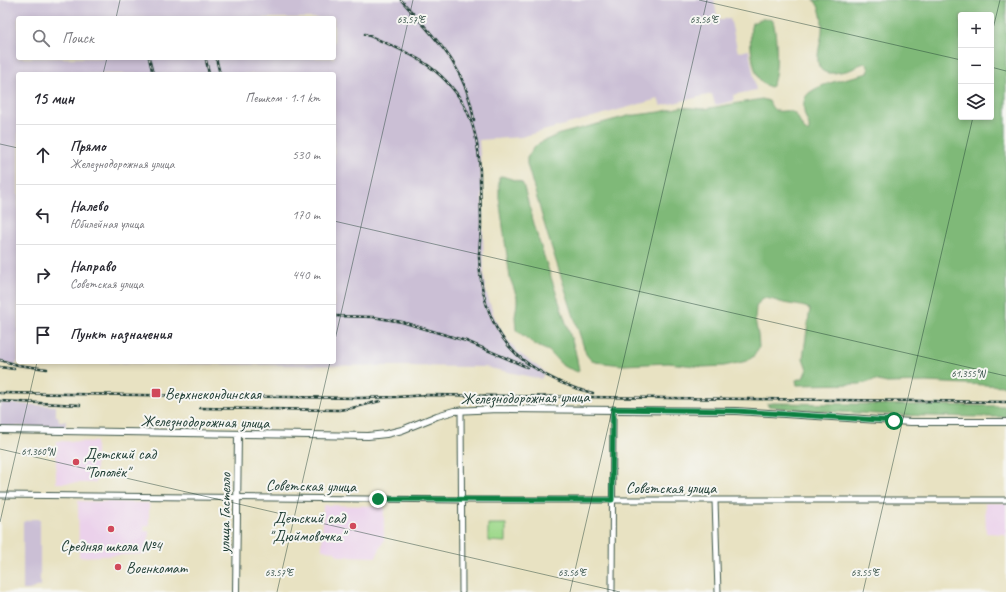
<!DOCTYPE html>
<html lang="ru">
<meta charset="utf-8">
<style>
body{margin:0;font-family:Caveat,sans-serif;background:#f7f7f7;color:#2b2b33}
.controls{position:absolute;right:12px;top:12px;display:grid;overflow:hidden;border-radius:4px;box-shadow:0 2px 6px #0003}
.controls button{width:36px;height:36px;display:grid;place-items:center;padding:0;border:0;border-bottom:1px solid #e1e1e2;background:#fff;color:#2b2b33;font:20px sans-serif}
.stop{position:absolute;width:12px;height:12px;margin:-9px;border:3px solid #0b8043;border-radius:50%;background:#fff}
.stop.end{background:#0b8043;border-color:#fff;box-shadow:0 1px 4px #0008}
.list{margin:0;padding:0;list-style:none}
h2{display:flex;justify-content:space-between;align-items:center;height:52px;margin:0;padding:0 16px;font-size:17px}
h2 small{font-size:13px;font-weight:400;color:#7c7c81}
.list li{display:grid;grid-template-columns:26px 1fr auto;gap:12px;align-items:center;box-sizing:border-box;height:60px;padding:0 16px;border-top:1px solid #e1e1e2}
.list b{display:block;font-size:15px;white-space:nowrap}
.list p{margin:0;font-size:13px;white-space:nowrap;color:#7c7c81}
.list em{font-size:13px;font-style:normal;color:#7c7c81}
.icon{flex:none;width:22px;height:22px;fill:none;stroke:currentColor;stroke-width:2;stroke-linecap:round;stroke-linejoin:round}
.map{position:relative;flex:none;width:1006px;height:592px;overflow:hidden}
.search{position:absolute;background:#fff;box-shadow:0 2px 6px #0003;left:16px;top:16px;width:320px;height:44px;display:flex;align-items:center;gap:10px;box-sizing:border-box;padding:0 14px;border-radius:4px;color:#7c7c81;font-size:15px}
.panel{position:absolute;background:#fff;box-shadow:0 2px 6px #0003;left:16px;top:72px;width:320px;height:292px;border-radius:4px}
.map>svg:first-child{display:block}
</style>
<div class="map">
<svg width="1006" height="592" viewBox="0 0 1006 592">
<rect width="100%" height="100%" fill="#f6f6f2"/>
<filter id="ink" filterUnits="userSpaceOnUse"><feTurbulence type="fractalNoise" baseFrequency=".025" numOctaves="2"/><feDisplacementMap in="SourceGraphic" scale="8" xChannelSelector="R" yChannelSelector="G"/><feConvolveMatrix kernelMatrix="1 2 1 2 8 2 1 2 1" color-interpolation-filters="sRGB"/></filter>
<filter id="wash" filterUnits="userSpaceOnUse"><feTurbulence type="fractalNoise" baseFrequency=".012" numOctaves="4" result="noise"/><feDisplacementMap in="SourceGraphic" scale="16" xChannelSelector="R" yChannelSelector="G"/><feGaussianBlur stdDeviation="0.9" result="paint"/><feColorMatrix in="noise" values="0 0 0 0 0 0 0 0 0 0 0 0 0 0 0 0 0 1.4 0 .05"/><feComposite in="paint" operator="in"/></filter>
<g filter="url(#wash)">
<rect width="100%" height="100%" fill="#e8e2c2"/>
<path fill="#ebd1eb" d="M56,441l40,1v41h-40z
M78,501l71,2v23h-5v5h5l-1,23 -69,3z
M985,503h21v34l-2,-3 -18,-1z
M323,505l61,1v34l-8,17 -37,-1 -6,-5 -11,-1z"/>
<path fill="#cbbfd5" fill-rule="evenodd" d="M0,0h714l4,20 12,-2 8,34 11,-2 7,40 -23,5 1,6 -19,4 -3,-11 -51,12 -3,-7 -137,38 -42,3 3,52 2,85 2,15 8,24 11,21 14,16 26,19 -4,7 -56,-12 -375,-4 -1,-1h225v-288h-316v288h69l-40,3 -13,-3h-17l-2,4 -15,-4zM18,18h316v40h-316z
M0,403l56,3v10h2l1,5h7l-1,7 -65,-2z
M32,519h8v67l-11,4h-6v-68z"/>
<path fill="#9fd98c" stroke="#5f8b60" d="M488,524h18v18l-18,-1z"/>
<path fill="#7fb978" stroke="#4f7b56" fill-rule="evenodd" d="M814,0h192v386l-80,-4 -39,1 -13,-3 -13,4 -64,1 -1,-5 7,-2 4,-9 -4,-11 7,-49c-8,-4 -17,-4 -26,-6 -8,-2 -14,-5 -22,-5l-6,9 -1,12 3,16 1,12 -5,9 -7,5 -23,5 -21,1 -34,-4 -46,2 -28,-3 -5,-3 -4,-5 -39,-121 -20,-69v-6l5,-8 7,-7 21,-9 68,-18 32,-4 21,-5 23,2 58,-10 7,2c7,19 16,4 26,13 4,3 4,8 7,12 2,3 4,5 6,7 4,-9 -4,-14 -4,-23 -1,-6 0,-13 5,-17 14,-11 42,-15 59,-20l1,-4 -3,-6c-7,1 -8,3 -14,6 -4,2 -12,3 -18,4 -26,2 -13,-27 -12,-41 1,-10 -1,-25 -8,-32zM961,15h30v102h-30z
M762,19h7l4,2c4,13 6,56 -2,66 -6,-1 -12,-7 -14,-12 -5,-11 -9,-41 -5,-52z
M502,176l19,6 2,2 15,54 37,112 4,20 -1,2 -15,-6 -14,-15 -12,-5 -21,-16 -1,-13 2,-14v-6l-7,-19 -11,-81v-19z
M773,403l233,3v11c-75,0 -149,-3 -223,-9l-15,-2 -1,-2z"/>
</g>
<g filter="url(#ink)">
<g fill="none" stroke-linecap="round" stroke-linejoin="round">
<defs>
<path id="minor" d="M461,410l1,182
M0,495l462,5h544
M715,501l3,91
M612,592l1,-183"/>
<path id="major" d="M0,430l368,6 18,-2 16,-4 35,-14 17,-5 44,-2 238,2 175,11h95
M236,592l2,-158"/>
</defs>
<use href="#minor" stroke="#3d5649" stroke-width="7"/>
<use href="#major" stroke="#3d5649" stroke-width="8"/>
<use href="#minor" stroke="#fff" stroke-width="5"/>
<use href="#major" stroke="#fff" stroke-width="6"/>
<defs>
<path id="rail" d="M401,0c35,39 65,66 73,120
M365,34c41,17 76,31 99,71 11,20 15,45 16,67 0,17 1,35 1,52 0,11 -2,22 -2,33 1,42 15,84 51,108 20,14 39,23 63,28
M149,58l4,16
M216,58l4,16
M206,60l3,14
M334,316l39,1 29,5 64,19 61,26
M0,360l18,5 29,4
M0,367l14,2
M0,393l359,5 38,-1 30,-2 579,7
M0,401l80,4
M200,408l139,2 13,-2 28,-7"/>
</defs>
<use href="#rail" stroke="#1f3d34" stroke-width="2.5"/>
<use href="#rail" stroke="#f6f6f2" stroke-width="1" stroke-dasharray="3" stroke-linecap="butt"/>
</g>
</g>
<g fill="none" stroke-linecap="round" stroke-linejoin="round" filter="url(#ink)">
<path stroke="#0b8043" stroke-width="5" d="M378,499l234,1 1,-91 123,2 158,10"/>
</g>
<path fill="none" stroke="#1f3d34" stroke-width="1" stroke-opacity="0.45" d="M699,0l262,60M116,18l4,-18M991,37l9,-37M991,67l15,4M103,74l4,-16M0,144l18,4M334,221l672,155M334,344l79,-344M0,449l620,143M0,522l37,-160M277,592l53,-230M570,592l137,-592M863,592l110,-475"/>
<g fill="#d1495b" stroke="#f6f6f2" stroke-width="1.5">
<rect x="151" y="388" width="10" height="10" rx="2"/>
<circle cx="76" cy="462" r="4"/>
<circle cx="353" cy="526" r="4"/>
<circle cx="111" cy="529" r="4"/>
<circle cx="118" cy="567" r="4"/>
</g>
<g text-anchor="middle" stroke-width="4" stroke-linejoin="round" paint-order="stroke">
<g font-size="16" fill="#1f3d34" stroke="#f6f6f2" text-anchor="start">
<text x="165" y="399">Верхнекондинская</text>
<text x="84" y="459">Детский сад<tspan x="84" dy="18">"Тополёк"</tspan></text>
<text x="345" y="523" text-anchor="end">Детский сад<tspan x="345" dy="18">"Дюймовочка"</tspan></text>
<text x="111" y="551" text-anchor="middle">Средняя школа №4</text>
<text x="126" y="573">Военкомат</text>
</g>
<g font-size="16" fill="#1f3d34" stroke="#f6f6f2">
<text transform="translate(525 397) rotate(-1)" y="6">Железнодорожная улица</text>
<text transform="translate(205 421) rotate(1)" y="6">Железнодорожная улица</text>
<text transform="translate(311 485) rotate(1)" y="6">Советская улица</text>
<text x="671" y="493">Советская улица</text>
<text transform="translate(224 513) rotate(-89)" y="6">улица Гастелло</text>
</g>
</g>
<g font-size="10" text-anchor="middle" fill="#1f3d34" stroke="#f6f6f2" stroke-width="4" stroke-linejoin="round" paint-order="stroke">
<text x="411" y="23">63.57°E</text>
<text x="704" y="23">63.56°E</text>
<text x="968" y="377">61.355°N</text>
<text x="38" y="455">61.360°N</text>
<text x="279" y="576">63.57°E</text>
<text x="572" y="576">63.56°E</text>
<text x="865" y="576">63.55°E</text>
</g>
</svg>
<div class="controls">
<button>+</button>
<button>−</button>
<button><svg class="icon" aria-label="layers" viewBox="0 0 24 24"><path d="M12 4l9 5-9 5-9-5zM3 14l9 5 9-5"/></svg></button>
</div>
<div class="stop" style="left:894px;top:421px"></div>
<div class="stop end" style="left:378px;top:499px"></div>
<div class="search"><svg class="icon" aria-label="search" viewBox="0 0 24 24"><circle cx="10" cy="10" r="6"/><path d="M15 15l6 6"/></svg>Поиск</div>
<section class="panel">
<h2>15 мин<small>Пешком · 1.1 km</small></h2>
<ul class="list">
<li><svg class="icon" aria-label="ahead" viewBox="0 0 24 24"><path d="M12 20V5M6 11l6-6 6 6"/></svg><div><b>Прямо</b><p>Железнодорожная улица</p></div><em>530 m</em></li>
<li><svg class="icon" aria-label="left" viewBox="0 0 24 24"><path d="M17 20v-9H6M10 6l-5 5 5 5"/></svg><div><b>Налево</b><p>Юбилейная улица</p></div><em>170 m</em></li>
<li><svg class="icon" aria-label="right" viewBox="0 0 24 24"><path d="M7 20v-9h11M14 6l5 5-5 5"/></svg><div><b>Направо</b><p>Советская улица</p></div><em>440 m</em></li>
<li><svg class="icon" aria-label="arrive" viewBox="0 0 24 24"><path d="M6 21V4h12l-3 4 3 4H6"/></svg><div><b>Пункт назначения</b></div></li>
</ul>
</section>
</div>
